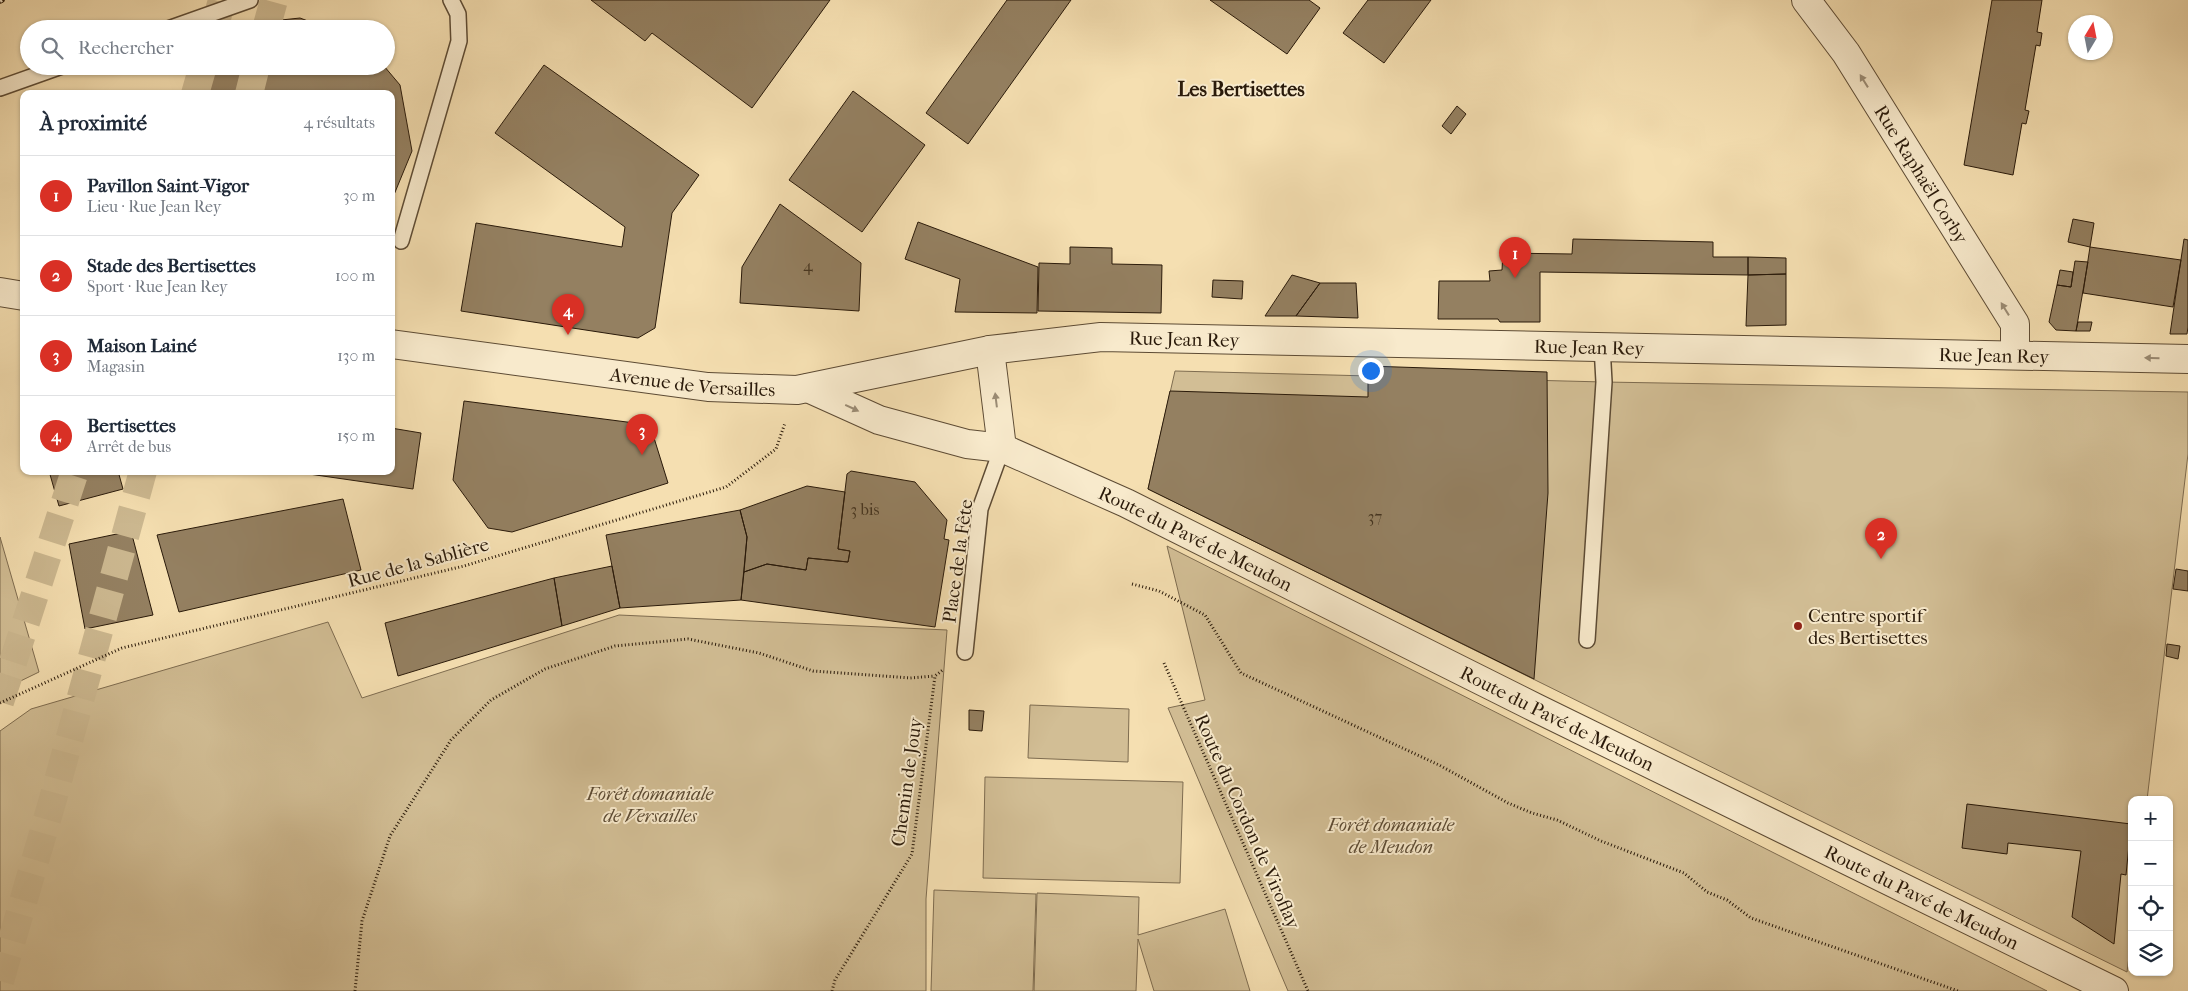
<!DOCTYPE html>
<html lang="fr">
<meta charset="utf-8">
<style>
body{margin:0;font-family:"IM FELL French Canon",serif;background:#f6f6f7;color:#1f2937}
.controls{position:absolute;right:15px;bottom:15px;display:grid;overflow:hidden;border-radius:10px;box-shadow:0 1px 4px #0004}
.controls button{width:45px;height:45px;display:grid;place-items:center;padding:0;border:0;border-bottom:1px solid #e0e1e3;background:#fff;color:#1f2937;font:25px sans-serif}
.compass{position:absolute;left:2068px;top:15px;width:45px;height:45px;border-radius:50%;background:#fff;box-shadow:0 1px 4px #0004;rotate:10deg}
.you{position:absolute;left:1370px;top:370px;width:18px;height:18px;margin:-12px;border:4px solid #fff;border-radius:50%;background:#1a73e8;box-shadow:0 0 0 8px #1a73e833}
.badge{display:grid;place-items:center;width:32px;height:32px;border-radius:50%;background:#d93025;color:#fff;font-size:16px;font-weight:700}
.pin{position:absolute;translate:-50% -41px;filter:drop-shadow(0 1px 2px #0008)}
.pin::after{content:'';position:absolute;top:26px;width:18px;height:15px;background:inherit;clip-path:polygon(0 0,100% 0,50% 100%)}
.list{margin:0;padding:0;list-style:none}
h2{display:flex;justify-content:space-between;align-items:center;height:65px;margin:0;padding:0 20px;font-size:21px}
h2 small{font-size:16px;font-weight:400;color:#747a83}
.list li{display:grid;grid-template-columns:32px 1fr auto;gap:15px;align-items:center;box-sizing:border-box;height:80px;padding:0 20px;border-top:1px solid #e0e1e3}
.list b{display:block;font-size:19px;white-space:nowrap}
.list p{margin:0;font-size:16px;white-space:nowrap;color:#747a83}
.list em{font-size:16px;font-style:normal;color:#747a83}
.icon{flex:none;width:28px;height:28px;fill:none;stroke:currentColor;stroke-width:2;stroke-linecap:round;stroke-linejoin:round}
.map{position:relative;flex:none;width:2188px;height:991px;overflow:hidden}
.search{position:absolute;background:#fff;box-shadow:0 1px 4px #0004;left:20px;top:20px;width:375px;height:55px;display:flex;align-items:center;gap:12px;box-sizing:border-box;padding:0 18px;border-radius:28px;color:#747a83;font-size:19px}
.panel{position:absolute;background:#fff;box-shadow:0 1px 4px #0004;left:20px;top:90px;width:375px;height:385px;border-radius:10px}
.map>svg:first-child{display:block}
</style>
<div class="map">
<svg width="2188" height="991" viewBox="0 0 2188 991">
<rect width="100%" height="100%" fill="#f5dfb1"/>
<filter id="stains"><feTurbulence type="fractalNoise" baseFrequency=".004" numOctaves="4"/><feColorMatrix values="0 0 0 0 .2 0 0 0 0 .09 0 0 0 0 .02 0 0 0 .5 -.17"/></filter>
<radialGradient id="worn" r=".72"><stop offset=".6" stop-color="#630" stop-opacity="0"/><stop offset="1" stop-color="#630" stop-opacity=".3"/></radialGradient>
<path fill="#d2be95" stroke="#7e6c50" d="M1175,371l429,11 584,10v62l-41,346h-15v133l-5,39 -979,-483z
M0,537l39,135 -39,19z
M1167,546l880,445h-759l-120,-283 37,-8z
M619,615l328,15 -21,269v92h-926v-260l31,-22 297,-87 34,76z
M1030,705l99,4 -1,53 -100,-4z
M985,777l198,5 -3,101 -197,-5z
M934,890l102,4 -3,97h-102z
M1037,893l102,4 -1,38 87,-26 25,82h-96l-16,-52 -2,52h-102z"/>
<path fill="#948061" stroke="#2a1a0a" d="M591,0h239l-78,108 -100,-75 -7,8z
M1007,0h64l-103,144 -42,-31z
M1210,0h99l11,8 -33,46z
M1368,0h63l-47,63 -41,-30z
M1992,0h50l-5,32 5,1 -2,13 -4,-1 -11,65 4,1 -3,13 -4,-1 -9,52 -49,-10z
M300,18l29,11h-85l9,-6z
M544,65l155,110 -27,38 -17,115 -17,10 -177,-27 15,-88 146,24 3,-20 -130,-94z
M198,66h186l16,19 12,66 -21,51v-108h-210z
M853,91l72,54 -63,87 -73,-52z
M1457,106l9,8 -15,20 -9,-8z
M780,204l81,59 -2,48 -119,-8 2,-36z
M2073,219l21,4 -4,24 -22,-5z
M918,222l120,45 -1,46 -82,-1 5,-33 -55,-20z
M1573,239l140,3v15h35v18l-208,-3v50h-40l-2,-3h-60l1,-38h51l-1,-10 13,-1 1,-17 69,1z
M2184,239l4,1v87l-1,7h-17z
M1070,247l42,1v16l50,1 -1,48 -123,-2 1,-48 31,1z
M2090,247l91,13 -8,47 -90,-14z
M1748,257l38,1v16l-38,1z
M2075,261l13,1 -12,69 -20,-1 -7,-8 8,-37 14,2z
M2060,270l13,2 -2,15 -14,-2z
M1786,274v51l-40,1 2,-51z
M1292,275l28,8 -24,33h-31z
M1213,280l30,1 -1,18 -30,-2z
M1320,283h36l2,35 -62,-2z
M2078,322h14l-2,9h-14z
M1368,366l179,6 1,121 -14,186 -386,-190 22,-98 198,6z
M464,401l186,24 18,58 -156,49 -24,-4 -35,-48z
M391,428l30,5 -8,56 -125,-18h103z
M49,471h69l5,18 -64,17z
M851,471l64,11 32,38 -3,19 5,1 -14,87 -194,-27 3,-28 23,-8 39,6 2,-12 40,4 2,-11 -12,-2 9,-75z
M807,486l38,6 -7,57 12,2 -2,11 -40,-4 -2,12 -39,-6 -23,8 3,-35 -7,-27z
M343,499l18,71 -182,42 -22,-77z
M740,510l7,27 -6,63 -121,8 -14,-73z
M131,531l22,84 -68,14 -16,-85z
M612,566l8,42 -58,18 -8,-48z
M2176,569l12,2v20l-15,-2z
M554,578l8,48 -164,50 -13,-53z
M2167,644l13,2 -2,13 -12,-3z
M969,710l15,1 -2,20 -13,-1z
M1967,804l164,20 -5,51 -5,-1 -7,70 -42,-27 9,-66 -73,-8 -1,11 -45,-6z"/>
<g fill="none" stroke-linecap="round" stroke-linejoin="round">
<path stroke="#ccb890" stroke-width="28" stroke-dasharray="28 14" stroke-linecap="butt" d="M214,29l8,-29
M266,29l8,-29
M195,94l8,-28
M249,94l7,-28
M0,702l75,-231
M0,981l53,-182 90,-328"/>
<defs>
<path id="service" d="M168,29l82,-29
M0,88l62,-22
M401,241l58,-200 -1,-27 -7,-14
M1587,640l17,-258 -2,-36
M965,652l15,-143 22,-61"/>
<g id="minor">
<path id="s1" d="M1806,0l40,53 169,271v31"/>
</g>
<g id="tertiary">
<path d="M0,292l24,4"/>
<path id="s2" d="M391,344l317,43 89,3 193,-40 111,-13 1087,22"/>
<path d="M990,350l12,98"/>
<path id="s3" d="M808,388l71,32 88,24 35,4 124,55 410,205 578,283"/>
</g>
</defs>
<use href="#service" stroke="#5d4b34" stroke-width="18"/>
<use href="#minor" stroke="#5d4b34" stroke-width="30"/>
<use href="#tertiary" stroke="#5d4b34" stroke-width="30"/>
<path stroke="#2a1a0a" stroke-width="3" stroke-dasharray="1 2.5" stroke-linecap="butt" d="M1132,584l27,7 46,24 36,58 198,92 69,38 24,10 25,7 44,21 83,32 23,19 20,8 24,18 207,73
M1164,663l144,328
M0,703l122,-55 342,-82 262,-79 50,-38 9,-26
M355,991l7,-70 28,-85 61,-96 40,-40 54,-31 70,-23 73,-7 71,14 54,18 97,7 25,-2
M832,991l3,-11 77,-126 23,-178 9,-7"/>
<use href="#service" stroke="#f8eacc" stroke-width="15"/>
<use href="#minor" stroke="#f8eacc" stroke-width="28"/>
<use href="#tertiary" stroke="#f8eacc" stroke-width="28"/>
<defs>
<path id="rail" d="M0,1l2,-1"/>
</defs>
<use href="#rail" stroke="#2a1a0a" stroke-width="5.5"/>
<use href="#rail" stroke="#f8eacc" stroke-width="4" stroke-dasharray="11" stroke-linecap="butt"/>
</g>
<defs><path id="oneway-solid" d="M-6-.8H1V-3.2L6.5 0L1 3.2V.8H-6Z" transform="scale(1.25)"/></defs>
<g fill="#9b8c75">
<use href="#oneway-solid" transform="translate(1864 81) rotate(-122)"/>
<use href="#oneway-solid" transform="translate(2005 309) rotate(-122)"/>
<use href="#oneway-solid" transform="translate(2152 358) rotate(-179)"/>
<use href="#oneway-solid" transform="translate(996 400) rotate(-97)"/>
<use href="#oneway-solid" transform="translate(852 408) rotate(25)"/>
</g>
<circle fill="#8f2418" stroke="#f8eacc" stroke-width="2" cx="1798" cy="626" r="5"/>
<g text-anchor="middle" stroke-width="4" stroke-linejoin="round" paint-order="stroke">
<g font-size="16" fill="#443420">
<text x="808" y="271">4</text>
<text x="865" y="515">3 bis</text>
<text x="1375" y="522">37</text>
</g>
<g font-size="19" fill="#2a1a0a" stroke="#f8eacc">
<text dy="7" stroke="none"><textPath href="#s1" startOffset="209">Rue Raphaël Corby</textPath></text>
<text dy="7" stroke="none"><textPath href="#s2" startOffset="801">Rue Jean Rey</textPath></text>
<text dy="7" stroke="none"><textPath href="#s2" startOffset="1206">Rue Jean Rey</textPath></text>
<text dy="7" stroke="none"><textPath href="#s2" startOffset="1611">Rue Jean Rey</textPath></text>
<text dy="7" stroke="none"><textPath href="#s2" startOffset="304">Avenue de Versailles</textPath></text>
<text dy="7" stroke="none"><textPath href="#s3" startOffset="418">Route du Pavé de Meudon</textPath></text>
<text transform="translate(957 561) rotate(-82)" y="7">Place de la Fête</text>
<text transform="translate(418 562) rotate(-15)" y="7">Rue de la Sablière</text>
<text dy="7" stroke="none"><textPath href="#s3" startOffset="822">Route du Pavé de Meudon</textPath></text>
<text transform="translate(906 782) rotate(-82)" y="7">Chemin de Jouy</text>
<text transform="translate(1248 821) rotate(66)" y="7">Route du Cordon de Viroflay</text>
<text dy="7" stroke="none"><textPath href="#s3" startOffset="1228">Route du Pavé de Meudon</textPath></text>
</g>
<g font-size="19" fill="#2a1a0a" stroke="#f8eacc" text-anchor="start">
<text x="1808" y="622">Centre sportif<tspan x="1808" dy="22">des Bertisettes</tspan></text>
</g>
<g font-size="19" font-style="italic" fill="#5c4b34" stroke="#f8eacc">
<text x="650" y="800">Forêt domaniale<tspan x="650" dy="22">de Versailles</tspan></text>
<text x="1391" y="831">Forêt domaniale<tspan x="1391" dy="22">de Meudon</tspan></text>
</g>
<g font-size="20" font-weight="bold" fill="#2a1a0a" stroke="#f8eacc">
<text x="1241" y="96">Les Bertisettes</text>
</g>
</g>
<rect width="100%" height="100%" filter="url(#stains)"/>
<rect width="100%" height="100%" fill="url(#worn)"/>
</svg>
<div class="controls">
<button>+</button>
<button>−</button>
<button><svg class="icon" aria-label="locate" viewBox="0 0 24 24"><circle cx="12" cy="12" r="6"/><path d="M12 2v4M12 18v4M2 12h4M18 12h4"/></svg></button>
<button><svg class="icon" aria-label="layers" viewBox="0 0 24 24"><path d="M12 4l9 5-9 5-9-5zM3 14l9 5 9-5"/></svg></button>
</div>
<svg class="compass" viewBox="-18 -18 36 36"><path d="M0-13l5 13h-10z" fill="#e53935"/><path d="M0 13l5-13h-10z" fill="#747a83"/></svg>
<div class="you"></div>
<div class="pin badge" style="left:1515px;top:278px">1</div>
<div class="pin badge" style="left:1881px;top:559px">2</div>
<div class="pin badge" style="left:642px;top:455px">3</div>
<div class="pin badge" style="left:568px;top:335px">4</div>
<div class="search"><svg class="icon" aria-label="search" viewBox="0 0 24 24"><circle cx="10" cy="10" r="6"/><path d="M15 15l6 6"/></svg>Rechercher</div>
<section class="panel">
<h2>À proximité<small>4 résultats</small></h2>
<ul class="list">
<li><span class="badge">1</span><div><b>Pavillon Saint-Vigor</b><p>Lieu · Rue Jean Rey</p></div><em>30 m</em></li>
<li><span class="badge">2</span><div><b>Stade des Bertisettes</b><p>Sport · Rue Jean Rey</p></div><em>100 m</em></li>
<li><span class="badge">3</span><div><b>Maison Lainé</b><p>Magasin</p></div><em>130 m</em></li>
<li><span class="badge">4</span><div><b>Bertisettes</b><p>Arrêt de bus</p></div><em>150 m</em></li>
</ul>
</section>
</div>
